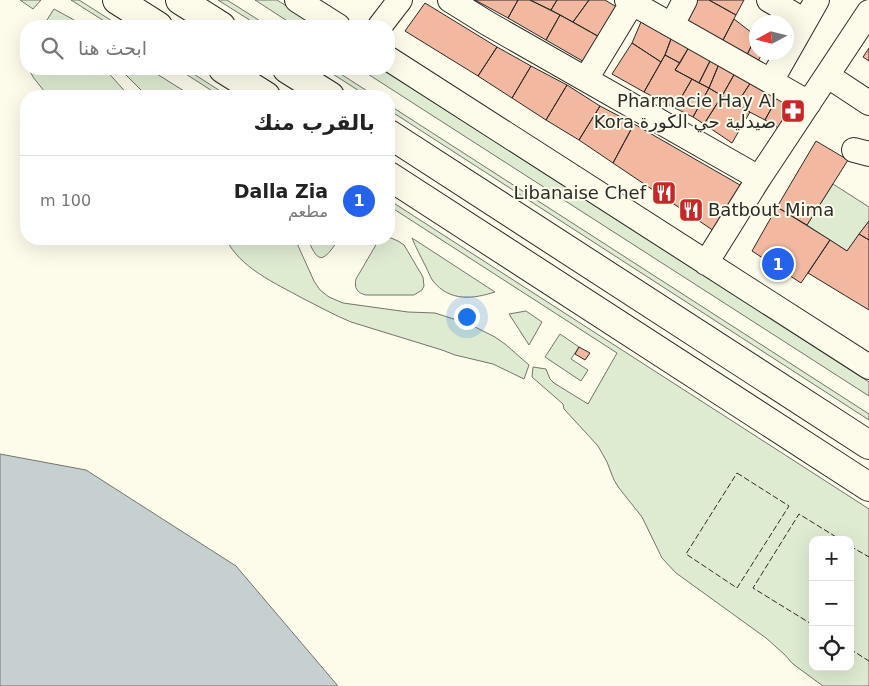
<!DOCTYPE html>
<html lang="ar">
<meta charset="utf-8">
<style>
body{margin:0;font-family:"DejaVu Sans",Cairo,sans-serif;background:#f6f6f6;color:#222;direction:rtl}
.controls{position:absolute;right:15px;bottom:15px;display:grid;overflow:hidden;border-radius:10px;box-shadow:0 5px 20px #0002}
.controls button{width:45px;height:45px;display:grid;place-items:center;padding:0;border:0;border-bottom:1px solid #e0e0e0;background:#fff;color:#222;font:25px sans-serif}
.compass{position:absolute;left:749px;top:15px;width:45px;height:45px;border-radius:50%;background:#fff;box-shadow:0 5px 20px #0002;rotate:263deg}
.you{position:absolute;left:466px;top:316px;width:18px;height:18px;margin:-12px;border:4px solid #fff;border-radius:50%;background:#1a73e8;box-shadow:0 0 0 8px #1a73e833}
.badge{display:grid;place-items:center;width:32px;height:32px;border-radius:50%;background:#2563eb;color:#fff;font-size:16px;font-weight:700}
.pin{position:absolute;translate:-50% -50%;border:2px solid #fff;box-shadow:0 1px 5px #0006}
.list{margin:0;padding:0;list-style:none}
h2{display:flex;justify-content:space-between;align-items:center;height:65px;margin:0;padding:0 20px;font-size:21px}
h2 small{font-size:16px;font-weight:400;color:#767676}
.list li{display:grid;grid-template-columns:32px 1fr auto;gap:15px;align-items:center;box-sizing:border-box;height:90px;padding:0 20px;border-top:1px solid #e0e0e0}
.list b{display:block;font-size:19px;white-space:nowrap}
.list p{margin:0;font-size:16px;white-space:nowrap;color:#767676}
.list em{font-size:16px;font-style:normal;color:#767676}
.icon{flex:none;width:28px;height:28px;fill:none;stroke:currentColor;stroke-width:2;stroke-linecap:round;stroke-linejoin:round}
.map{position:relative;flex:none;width:869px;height:686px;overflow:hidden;direction:ltr}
.search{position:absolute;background:#fff;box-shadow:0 5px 20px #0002;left:20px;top:20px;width:375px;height:55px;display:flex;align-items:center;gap:12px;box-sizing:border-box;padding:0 18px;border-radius:20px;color:#767676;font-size:19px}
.panel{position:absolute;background:#fff;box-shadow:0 5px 20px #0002;left:20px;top:90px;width:375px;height:155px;border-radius:20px;direction:rtl}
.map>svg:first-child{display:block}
</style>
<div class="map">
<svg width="869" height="686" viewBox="0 0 869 686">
<rect width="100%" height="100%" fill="#fdfbea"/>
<path fill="#deebd1" stroke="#74746e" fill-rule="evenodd" d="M20,0h21l-8,9z
M71,0h8l41,26h-8z
M218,0h9l41,26h-9z
M255,0h22l40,26h-22z
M54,9l20,11 3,6h-34z
M29,69h76l24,27h-81l-15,-19z
M120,69h29l43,27h-45z
M178,69h8l42,27h-8z
M325,69h8l42,27h-8z
M360,69h22l487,313v14z
M389,105l480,309v6l-480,-310z
M833,184l36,23v14l-22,30 -40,-26z
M389,200l480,309v177h-46l-30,-22 -9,-10 -18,-16 -90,-65 -14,-15 -20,-41 -23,-29 -5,-8 -7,-18 -9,-16 -34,-37 -1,-5 -31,-27 1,-10 13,2 4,10 4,4 34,21 29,-51 -228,-147zM813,540h37v127h-37z
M391,238l7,3 6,4 19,32 1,9 -2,4 -8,5h-48c-9,-2 -12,-7 -10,-16l21,-36 7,-4z
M412,238l83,54c-22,7 -45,10 -62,-11 -3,-4 -5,-10 -7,-14 -5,-10 -10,-19 -14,-29z
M226,239h69l19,42 6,9 9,7 14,6 65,9 27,1 34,11 26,13 10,7 24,21 -5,14 -31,-15 -38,-9 -13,-5 -91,-28c-17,-7 -33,-16 -49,-24 -27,-15 -62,-30 -76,-59z
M308,239h31c-14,20 -20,29 -31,0z
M526,311l16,11 -13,23 -20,-31z
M560,334l19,13 -8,12 17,11 -7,11 -36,-24z"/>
<path fill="#c7d0d0" stroke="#74746e" d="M0,454l86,16 150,96 102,120h-338z"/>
<path fill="#f2b8a0" stroke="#2b2b2b" d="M475,0h43l-10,18z
M518,0h12l30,15 -14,25 -38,-22z
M530,0h27l-6,10z
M557,0h32l-16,22 -22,-12z
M589,0h16l15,9 -17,30 -30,-17z
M697,0h12l27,15 -14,27 -37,-22z
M709,0h35l-8,15z
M425,3l72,44 -19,29 -73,-45z
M560,15l43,24 -17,24 -40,-23z
M734,19l22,17 -9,19 -25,-13z
M641,22l30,17 -6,16 -4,7 -29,-19z
M756,36v16h7l-5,9 -11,-6z
M671,39l18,8 -9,16 -15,-8z
M632,43l29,19 -17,30 -32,-18z
M497,47l34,19 -19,32 -34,-22z
M689,47l22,12 -12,24 -24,-13z
M869,48v13l-6,-4z
M665,55l15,8 -5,7 17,9 -17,29 -31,-16z
M711,59l8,5 -10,24 -10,-5z
M719,64l16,9 -13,23 -13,-8z
M531,66l36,19 -21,35 -34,-22z
M735,73l16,9 -15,23 -14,-9z
M692,79l17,9 -16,29 -18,-9z
M751,82l27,14 -13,24 -29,-15z
M567,85l33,21 -21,34 -33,-20z
M709,88l13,8 -18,28 -11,-7z
M722,96l28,16 -18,31 -28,-19z
M778,96l24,12 -17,24 -20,-12z
M600,106l34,18 -21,39 -34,-23z
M634,124l113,65 -30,44 -104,-70z
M816,141l32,19 -41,65 -30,-18z
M777,207l53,33 -29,43 -49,-32z
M869,221v19l-10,-6z
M859,234l10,6v70l-61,-37 22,-33 17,11z
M579,347l11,6 -5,7 -10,-6z"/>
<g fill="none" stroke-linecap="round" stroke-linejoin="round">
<defs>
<path id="minor" d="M297,0l41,26
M450,0l37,23 272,155
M627,0l182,103
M769,0l36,21
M672,25l13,-25
M380,26l20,-26
M389,59l480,308
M828,76l41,27
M586,79l46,-76
M771,81l46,-81
M854,150l15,4
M706,263l53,-85 110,-166"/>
<path id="major" d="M117,0l41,26
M180,0l41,26
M223,69l43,27
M287,69l43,27
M389,134l480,311
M389,176l480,311"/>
</defs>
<use href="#minor" stroke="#2b2b2b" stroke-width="26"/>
<use href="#major" stroke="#2b2b2b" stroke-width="30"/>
<use href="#minor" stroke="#fdfbea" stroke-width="24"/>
<use href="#major" stroke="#fdfbea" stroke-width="28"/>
<path stroke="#2b2b2b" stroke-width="1" stroke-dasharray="6 2.5" stroke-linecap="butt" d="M737,473l52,33 -52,82 -51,-34z
M850,546l19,11
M813,625l-60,-37 46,-74 42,26
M850,649l19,12"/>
</g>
<defs>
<symbol id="pharmacy-square" viewBox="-11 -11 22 22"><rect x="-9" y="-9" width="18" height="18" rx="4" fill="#c62828" stroke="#fdfbea"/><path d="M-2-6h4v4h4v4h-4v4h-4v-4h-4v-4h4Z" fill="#fff"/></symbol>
<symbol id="restaurant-square" viewBox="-11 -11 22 22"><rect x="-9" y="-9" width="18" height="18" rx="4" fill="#c62828" stroke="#fdfbea"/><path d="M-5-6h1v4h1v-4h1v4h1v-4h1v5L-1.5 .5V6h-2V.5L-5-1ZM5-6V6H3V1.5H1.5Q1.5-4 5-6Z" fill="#fff"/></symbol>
</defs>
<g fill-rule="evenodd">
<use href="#pharmacy-square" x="779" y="97" width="28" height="28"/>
<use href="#restaurant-square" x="650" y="179" width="28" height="28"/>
<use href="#restaurant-square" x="677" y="196" width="28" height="28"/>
</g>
<g text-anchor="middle" stroke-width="4" stroke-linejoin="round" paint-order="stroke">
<g font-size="18" fill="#2b2b2b" stroke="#fdfbea" text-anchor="end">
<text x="776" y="107">Pharmacie Hay Al<tspan x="776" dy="21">Kora صيدلية حي الكورة</tspan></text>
<text x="646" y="199">Libanaise Chef</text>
<text x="708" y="216" text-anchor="start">Batbout Mima</text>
</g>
</g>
</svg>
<div class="controls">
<button>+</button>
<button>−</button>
<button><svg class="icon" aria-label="locate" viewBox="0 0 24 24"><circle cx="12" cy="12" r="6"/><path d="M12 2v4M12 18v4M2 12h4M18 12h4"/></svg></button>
</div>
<svg class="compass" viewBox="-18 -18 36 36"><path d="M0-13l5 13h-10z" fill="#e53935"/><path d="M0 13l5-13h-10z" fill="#767676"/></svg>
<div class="you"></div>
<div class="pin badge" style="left:778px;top:264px">1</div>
<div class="search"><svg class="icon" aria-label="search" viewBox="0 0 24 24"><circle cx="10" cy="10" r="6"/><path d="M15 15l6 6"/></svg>ابحث هنا</div>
<section class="panel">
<h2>بالقرب منك<small></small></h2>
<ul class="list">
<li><span class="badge">1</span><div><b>Dalla Zia</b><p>مطعم</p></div><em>100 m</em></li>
</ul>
</section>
</div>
